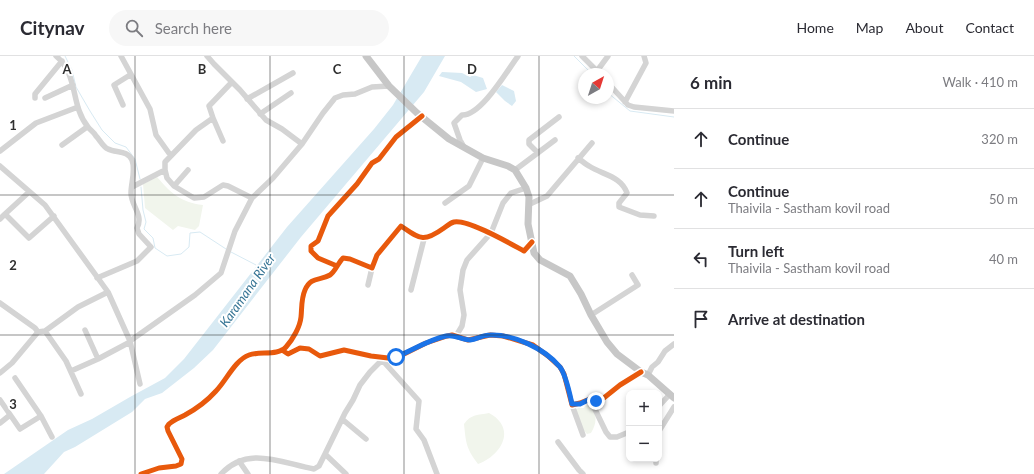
<!DOCTYPE html>
<meta charset="utf-8">
<style>
body{margin:0;font-family:Lato,sans-serif;background:#f7f7f7;color:#2b2b33}
.controls{position:absolute;right:12px;bottom:12px;display:grid;overflow:hidden;border-radius:8px;box-shadow:0 2px 6px #0003}
.controls button{width:36px;height:36px;display:grid;place-items:center;padding:0;border:0;border-bottom:1px solid #e1e1e2;background:#fff;color:#2b2b33;font:20px sans-serif}
.compass{position:absolute;left:578px;top:12px;width:36px;height:36px;border-radius:50%;background:#fff;box-shadow:0 2px 6px #0003;rotate:39deg}
.stop{position:absolute;width:12px;height:12px;margin:-9px;border:3px solid #1a73e8;border-radius:50%;background:#fff}
.stop.end{background:#1a73e8;border-color:#fff;box-shadow:0 1px 4px #0008}
.list{margin:0;padding:0;list-style:none}
h2{display:flex;justify-content:space-between;align-items:center;height:52px;margin:0;padding:0 16px;font-size:17px}
h2 small{font-size:13px;font-weight:400;color:#7c7c81}
.list li{display:grid;grid-template-columns:26px 1fr auto;gap:12px;align-items:center;box-sizing:border-box;height:60px;padding:0 16px;border-top:1px solid #e1e1e2}
.list b{display:block;font-size:15px;white-space:nowrap}
.list p{margin:0;font-size:13px;white-space:nowrap;color:#7c7c81}
.list em{font-size:13px;font-style:normal;color:#7c7c81}
.icon{flex:none;width:22px;height:22px;fill:none;stroke:currentColor;stroke-width:2;stroke-linecap:round;stroke-linejoin:round}
.map{position:relative;flex:none;width:674px;height:418px;overflow:hidden}
header{display:flex;align-items:center;gap:24px;box-sizing:border-box;height:56px;padding:0 20px;background:#fff;border-bottom:1px solid #e1e1e2}
header strong{font-size:19px}
nav{display:flex;gap:22px;margin-inline-start:auto;font-size:14px}
.search{width:280px;height:36px;background:#f7f7f7;display:flex;align-items:center;gap:10px;box-sizing:border-box;padding:0 14px;border-radius:22px;color:#7c7c81;font-size:15px}
main{display:flex}
aside{flex:1;background:#fff}
.map>svg:first-child{display:block}
</style>
<header>
<strong>Citynav</strong>
<div class="search"><svg class="icon" aria-label="search" viewBox="0 0 24 24"><circle cx="10" cy="10" r="6"/><path d="M15 15l6 6"/></svg>Search here</div>
<nav><a>Home</a><a>Map</a><a>About</a><a>Contact</a></nav>
</header>
<main>
<div class="map">
<svg width="674" height="418" viewBox="0 0 674 418">
<rect width="100%" height="100%" fill="#fff"/>
<path fill="#f1f5ec" d="M157,121c15,17 23,25 46,28l-4,21 -4,4 -17,-4 -5,4 -28,-22 -2,-24z
M588,349c10,8 9,18 3,28l-4,1 -10,-11 -2,-13 3,-2h6l1,-2z
M489,357c28,15 13,42 -11,51 -12,-16 -12,-21 -14,-40 7,-10 14,-9 25,-11z"/>
<path fill="#d8eaf3" d="M422,0h23l-21,36 -123,145 -88,113 -19,18 -32,25 -17,6 -13,13 -57,35 -11,5 -20,22h-40l64,-44 24,-11 38,-22 35,-19 19,-19 103,-132 87,-98 19,-24z
M442,16l20,1 8,4 3,-2 10,3 4,11 -11,3 -15,-10 -22,-6z
M502,29l12,6 2,10 -4,5 -7,-5 -9,-9z"/>
<g fill="none" stroke-linecap="round" stroke-linejoin="round">
<path stroke="#d8eaf3" stroke-width="1" d="M65,0l7,14 4,17 14,24 12,19 13,13 11,4 9,12 5,20
M574,0l18,18
M608,37l22,18 44,6
M141,131l2,23 3,12 -2,7 9,9 2,10 12,8 14,-2 8,-7 1,-14 10,-1 26,17
M231,196l25,13"/>
<path stroke="#d4d4d4" stroke-width="5.5" d="M56,0c23,19 14,49 32,71 2,3 6,5 8,9 4,4 7,11 12,13 8,4 20,1 24,11 4,10 -1,23 -1,33 0,13 13,22 6,35l2,6 12,13 -14,14 -40,17
M121,0l29,53 6,26 15,21
M207,0l7,8 26,26 26,30 16,9 20,15
M582,0l18,18
M597,15l11,-15
M608,27l20,22 6,2 40,4
M35,42v-4l27,-33
M45,42l28,-13
M247,43l46,-26
M625,46l21,-39 -2,-7
M123,49l-9,-20 16,-10
M260,58l31,-21
M213,62l10,23
M62,89l25,-18
M464,91l-4,-7 -6,-17 8,-8c19,1 45,-44 56,-59
M0,95l36,-28 42,-16
M538,97l-9,-9v-4l30,-23
M578,102c4,3 7,6 11,8 14,9 32,10 38,27l-8,10v4l21,8 14,1
M0,110l45,39 63,87 22,49 10,43
M165,114v-8l31,-32 17,-12 -4,-12 23,-24
M515,114l40,-30
M174,130l14,-16
M132,131l33,-17 2,8 7,8 20,12 10,-1 19,-12 5,1 24,12
M445,147l24,-17 14,-28
M530,148l17,-8 45,-53
M5,158l24,-22
M0,163l5,-5 24,24 25,-22
M368,229l4,-17
M411,234l13,-51
M0,247l35,25 3,4
M591,259l47,-30 -6,-10
M85,274l13,29 32,-17
M45,275l21,30 15,33
M456,280l6,-10 2,-11 -4,-25 3,-20 4,-10 24,-27 12,-30 8,-10 15,-5
M130,285l65,-46 26,-22 14,-42 17,-33 21,-20 29,-34 21,-31 12,-15 8,-3 12,-1 17,-7 17,-1
M282,294l6,4 12,-6 9,1 11,7 24,-6 27,6 17,2 16,-4 22,-11 21,-7 5,-1 16,5 22,-5 13,1 30,9 15,11 12,11 4,7 8,31 8,-2 10,-4 10,2 20,-16 21,-13
M383,305l36,40 -3,28 8,11 13,34
M71,315l27,-12
M0,317l12,-10 26,-31 7,-1 33,-24 30,-15
M648,319l4,-8 6,-5 7,-11 9,-7
M15,322l26,38 11,21
M590,343l16,33 4,5h7l12,-5
M0,344l20,29 21,-13
M572,349l11,30
M659,350l11,-12
M342,363l24,20
M0,367l10,-8
M659,375l15,-24
M558,386l21,28 4,4
M239,405l9,13
M656,407v-4
M141,418l18,-6 17,-2 5,-2 1,-5 -14,-28 -1,-4 2,-3c4,-4 10,-6 16,-9 11,-6 22,-14 31,-24 10,-10 19,-31 33,-36 11,-4 29,1 37,-8 7,-8 14,-20 15,-30 1,-9 0,-18 4,-27 6,-14 15,-9 25,-15 5,-3 8,-12 13,-17l7,1 22,9 5,-13 24,-29c19,13 22,17 43,2 3,-2 6,-5 10,-6 14,-3 57,22 70,29l8,-9
M221,418c27,-29 60,-11 93,-5l5,-3 6,-12
M346,418l-21,-20 20,-41 8,-13 7,-15 10,-13 9,-9 9,-5"/>
<path stroke="#c7c7c7" stroke-width="7" d="M366,0l23,30 28,27 32,26 34,19 25,8 7,4 11,18 3,9 -1,27 6,29 6,7 30,16 11,18 10,21 16,27 10,12 24,18 7,3 26,23"/>
<defs>
<path id="cycleway" d="M337,210l-19,-8 -7,-7v-5l7,-5 10,-25 29,-32 15,-21 7,-4 17,-22 26,-21
M282,294l6,4 12,-6 9,1 11,7 24,-6 27,6 17,2 16,-4 22,-11 21,-7 5,-1 16,5 22,-5 13,1 30,9 15,11 12,11 4,7 8,31 8,-2 10,-4 10,2 20,-16 21,-13
M141,418l18,-6 17,-2 5,-2 1,-5 -14,-28 -1,-4 2,-3c4,-4 10,-6 16,-9 11,-6 22,-14 31,-24 10,-10 19,-31 33,-36 11,-4 29,1 37,-8 7,-8 14,-20 15,-30 1,-9 0,-18 4,-27 6,-14 15,-9 25,-15 5,-3 8,-12 13,-17l7,1 22,9 5,-13 24,-29c19,13 22,17 43,2 3,-2 6,-5 10,-6 14,-3 57,22 70,29l8,-9"/>
</defs>
<use href="#cycleway" stroke="#fff" stroke-width="8"/>
<use href="#cycleway" stroke="#e8590c" stroke-width="5"/>
</g>
<g fill="none" stroke-linecap="round" stroke-linejoin="round">
<path stroke="#1a73e8" stroke-width="5" d="M396,301c17,-7 32,-17 50,-21 9,-2 15,4 24,4 7,-1 13,-5 20,-5 24,-1 55,14 70,32 6,8 10,28 12,37h8l10,-5 6,2"/>
</g>
<path fill="none" stroke="#2f2f2f" stroke-width="1" stroke-opacity="0.55" d="M135,0v418M270,0v418M404,0v418M539,0v418M0,139h674M0,279h674"/>
<g text-anchor="middle" stroke-width="4" stroke-linejoin="round" paint-order="stroke">
<g font-size="13" font-style="italic" fill="#387696" stroke="#fff">
<text transform="translate(247 234) rotate(-55)" y="5">Karamana River</text>
</g>
</g>
<g font-size="13" text-anchor="middle" font-weight="bold" fill="#2f2f2f" stroke="#fff" stroke-width="4" stroke-linejoin="round" paint-order="stroke">
<text x="67" y="18">A</text>
<text x="202" y="18">B</text>
<text x="337" y="18">C</text>
<text x="472" y="18">D</text>
<text x="13" y="74">1</text>
<text x="13" y="214">2</text>
<text x="13" y="353">3</text>
</g>
</svg>
<div class="controls">
<button>+</button>
<button>−</button>
</div>
<svg class="compass" viewBox="-18 -18 36 36"><path d="M0-13l5 13h-10z" fill="#e53935"/><path d="M0 13l5-13h-10z" fill="#7c7c81"/></svg>
<div class="stop" style="left:396px;top:301px"></div>
<div class="stop end" style="left:596px;top:345px"></div>
</div>
<aside>
<h2>6 min<small>Walk · 410 m</small></h2>
<ul class="list">
<li><svg class="icon" aria-label="ahead" viewBox="0 0 24 24"><path d="M12 20V5M6 11l6-6 6 6"/></svg><div><b>Continue</b></div><em>320 m</em></li>
<li><svg class="icon" aria-label="ahead" viewBox="0 0 24 24"><path d="M12 20V5M6 11l6-6 6 6"/></svg><div><b>Continue</b><p>Thaivila - Sastham kovil road</p></div><em>50 m</em></li>
<li><svg class="icon" aria-label="left" viewBox="0 0 24 24"><path d="M17 20v-9H6M10 6l-5 5 5 5"/></svg><div><b>Turn left</b><p>Thaivila - Sastham kovil road</p></div><em>40 m</em></li>
<li><svg class="icon" aria-label="arrive" viewBox="0 0 24 24"><path d="M6 21V4h12l-3 4 3 4H6"/></svg><div><b>Arrive at destination</b></div></li>
</ul>
</aside>
</main>
